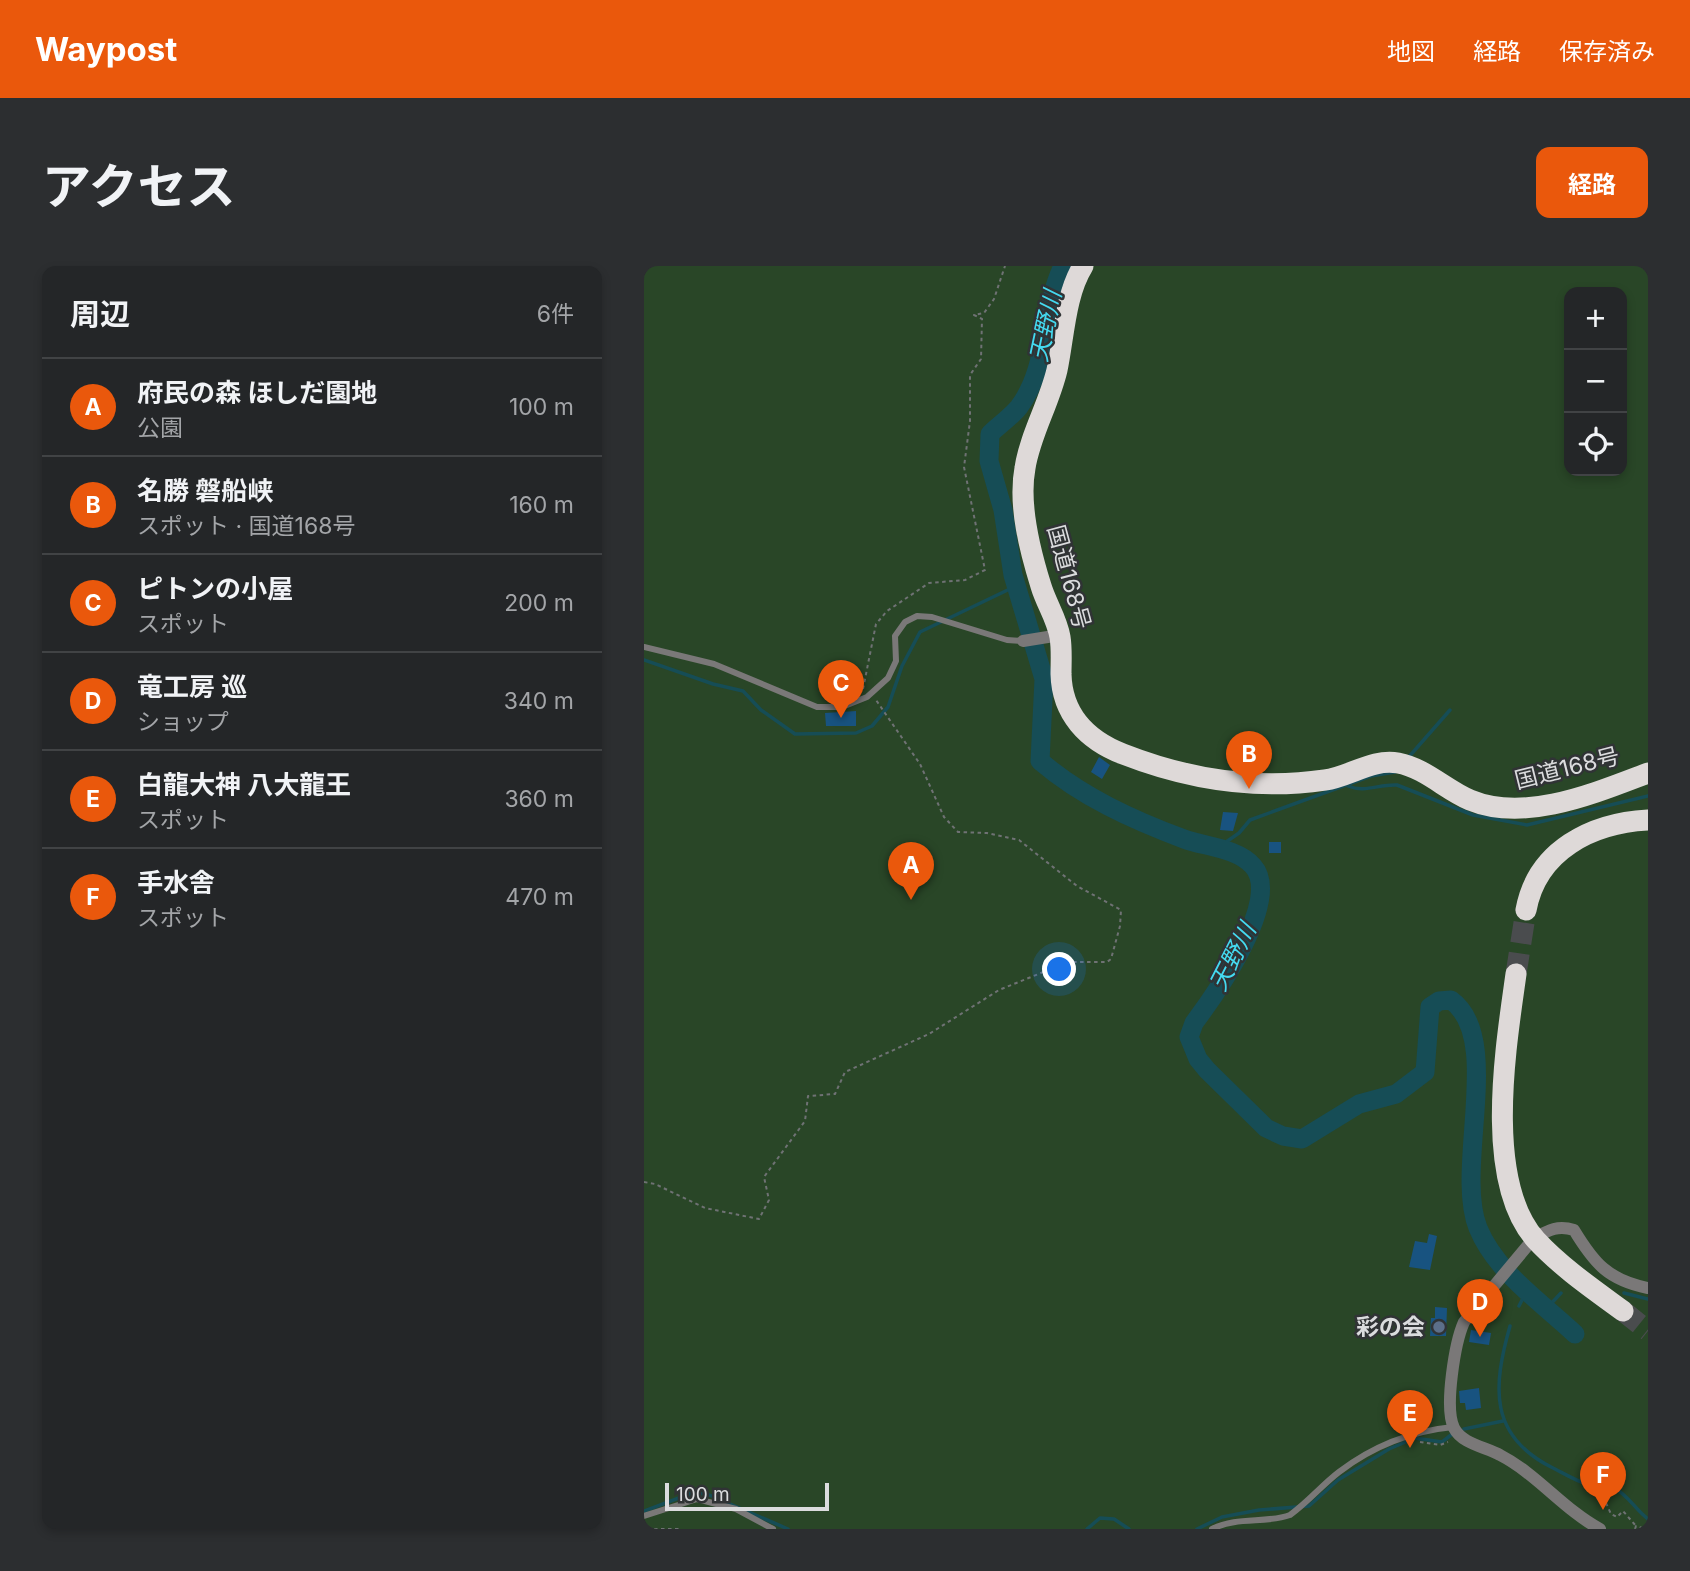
<!DOCTYPE html>
<html lang="ja">
<meta charset="utf-8">
<style>
body{margin:0;font-family:Inter,"Noto Sans JP",sans-serif;background:#2c2e30;color:#f1f3f6}
.controls{position:absolute;right:21px;top:21px;display:grid;overflow:hidden;border-radius:14px;box-shadow:0 4px 10px #0003}
.controls button{width:63px;height:63px;display:grid;place-items:center;padding:0;border:0;border-bottom:2px solid #414345;background:#242628;color:#f1f3f6;font:35px sans-serif}
.scale{position:absolute;left:21px;bottom:18px;width:164px;box-sizing:border-box;padding-left:7px;border:4px solid #dbdcde;border-top:0;font-size:19px;line-height:24px;white-space:nowrap;color:#dbdcde;-webkit-text-stroke:5px #303335;paint-order:stroke}
.you{position:absolute;left:416px;top:704px;width:24px;height:24px;margin:-18px;border:5px solid #fff;border-radius:50%;background:#1a73e8;box-shadow:0 0 0 10px #1a73e833}
.badge{display:grid;place-items:center;width:46px;height:46px;border-radius:50%;background:#ea580c;color:#fff;font-size:23px;font-weight:700}
.pin{position:absolute;translate:-50% -58px;filter:drop-shadow(0 2px 4px #0008)}
.pin::after{content:'';position:absolute;top:37px;width:24px;height:21px;background:inherit;clip-path:polygon(0 0,100% 0,50% 100%)}
.list{margin:0;padding:0;list-style:none}
h2{display:flex;justify-content:space-between;align-items:center;height:91px;margin:0;padding:0 28px;font-size:30px}
h2 small{font-size:23px;font-weight:400;color:#a3a5a8}
.list li{display:grid;grid-template-columns:46px 1fr auto;gap:21px;align-items:center;box-sizing:border-box;height:98px;padding:0 28px;border-top:2px solid #414345}
.list b{display:block;font-size:26px;white-space:nowrap}
.list p{margin:0;font-size:23px;white-space:nowrap;color:#a3a5a8}
.list em{font-size:23px;font-style:normal;color:#a3a5a8}
.icon{flex:none;width:38px;height:38px;fill:none;stroke:currentColor;stroke-width:2;stroke-linecap:round;stroke-linejoin:round}
.map{position:relative;flex:none;width:1004px;height:1263px;overflow:hidden;border-radius:14px}
header{display:flex;align-items:center;gap:42px;box-sizing:border-box;height:98px;padding:0 35px;background:#ea580c;color:#fff}
header strong{font-size:33px}
nav{display:flex;gap:38px;margin-inline-start:auto;font-size:24px}
.intro{display:flex;align-items:center;justify-content:space-between;box-sizing:border-box;height:168px;padding:0 42px}
h1{margin:0;font-size:49px}
.button{padding:18px 32px;border-radius:14px;background:#ea580c;color:#fff;font-size:24px;font-weight:700}
main{display:flex;gap:42px;padding:0 42px}
aside{flex:1;background:#242628;border-radius:14px;box-shadow:0 4px 10px #0003}
.map>svg:first-child{display:block}
</style>
<header>
<strong>Waypost</strong>
<nav><a>地図</a><a>経路</a><a>保存済み</a></nav>
</header>
<div class="intro"><h1>アクセス</h1><a class="button">経路</a></div>
<main>
<aside>
<h2>周辺<small>6件</small></h2>
<ul class="list">
<li><span class="badge">A</span><div><b>府民の森 ほしだ園地</b><p>公園</p></div><em>100 m</em></li>
<li><span class="badge">B</span><div><b>名勝 磐船峡</b><p>スポット · 国道168号</p></div><em>160 m</em></li>
<li><span class="badge">C</span><div><b>ピトンの小屋</b><p>スポット</p></div><em>200 m</em></li>
<li><span class="badge">D</span><div><b>竜工房 巡</b><p>ショップ</p></div><em>340 m</em></li>
<li><span class="badge">E</span><div><b>白龍大神 八大龍王</b><p>スポット</p></div><em>360 m</em></li>
<li><span class="badge">F</span><div><b>手水舎</b><p>スポット</p></div><em>470 m</em></li>
</ul>
</aside>
<div class="map">
<svg width="1004" height="1263" viewBox="0 0 1004 1263">
<rect width="100%" height="100%" fill="#303335"/>
<path fill="#294627" fill-rule="evenodd" d="M0,0h1004v1263h-1004zM925,26h53v179h-53z"/>
<g fill="none" stroke-linecap="round" stroke-linejoin="round">
<path stroke="#164d56" stroke-width="3.5" d="M0,394l69,24 30,7 18,19 34,24 61,-1 16,-7 16,-19 14,-41 18,-34 96,-46
M763,493l43,-49
M704,520c17,7 31,-2 49,-1l76,30 54,10 121,-29
M572,583l23,-16 11,-13 121,-44 24,-4
M980,1027l24,6
M875,1040l8,-16
M903,1042l14,-15
M866,1060c-17,60 -22,110 43,142 10,5 23,13 34,16 8,2 18,-2 26,3 15,8 22,22 35,32
M820,1163l39,-8
M0,1245l48,-18 15,1 81,35
M443,1263l13,-11 14,1 15,10
M553,1263l25,-12 37,-7 50,-4 29,-26 51,-31 26,-11 27,4 9,-7"/>
<path stroke="#164d56" stroke-width="19" d="M419,0c-22,45 -13,99 -44,141 -8,10 -20,18 -29,27l-1,27 14,49 10,65 31,104 -4,82c42,36 93,59 144,78 22,8 53,9 69,27 30,33 -38,129 -59,157l-5,14 9,22 9,11 59,58 17,8 19,3 57,-35 37,-10 29,-22 5,-65 9,-6 12,-1c53,38 3,168 27,228 18,44 63,74 97,106"/>
</g>
<path fill="#185380" d="M212,445v15h-30l-1,-13z
M455,491l11,8 -8,14 -11,-7z
M579,546l15,1 -5,18 -13,-1z
M625,576h12v11h-12z
M785,968l8,2 -7,34 -21,-3 6,-26 12,2z
M791,1041l12,1 -1,28h-16l1,-18h4z
M827,1064l20,3 -2,12 -20,-3z
M835,1122l2,20 -15,2 -1,-7h-5l-1,-12z"/>
<g fill="none" stroke-linecap="round" stroke-linejoin="round">
<path stroke="#4a4c4e" stroke-width="21" stroke-dasharray="21 10" stroke-linecap="butt" d="M872,708l10,-64
M979,1045l25,20"/>
<path stroke="#6f7274" stroke-width="2" stroke-dasharray="3.5 3.5" stroke-linecap="butt" d="M183,404l1,29
M219,423l13,-65 11,-13 42,-28 36,-3 20,-10 -21,-103 6,-46v-46l11,-16 1,-40 -8,-4 10,-2 10,-14 11,-33
M0,916l11,2 50,24 54,11 10,-19 -5,-23 41,-56 3,-25 27,-2 10,-22 84,-38 70,-44 69,-28h39l4,-3 9,-33 1,-16 -44,-24 -58,-46 -32,-7 -29,-1 -14,-15 -24,-53 -44,-64
M776,1176l20,3 8,-3
M962,1237l5,11 6,3 6,-6 13,15
M3,1263h35
M991,1263l1,-3 9,3"/>
<path stroke="#7a7878" stroke-width="6" d="M0,381l70,17 103,43h25l25,-10 21,-19 8,-17 -1,-25 10,-14 12,-6 15,1 75,23 16,1
M0,1250l53,-17 39,10 37,20
M568,1263c26,-13 53,-5 78,-14 18,-13 32,-30 49,-43 34,-26 73,-41 114,-45"/>
<path stroke="#7a7878" stroke-width="12" d="M379,375l37,-6
M956,1263c-37,-20 -63,-55 -100,-74 -14,-8 -38,-11 -46,-27 -10,-20 1,-86 10,-106l70,-84c15,-8 24,-13 40,-8 20,33 34,50 74,58"/>
<path stroke="#ded9d8" stroke-width="21" d="M439,0c-18,29 -19,71 -26,104 -8,34 -27,65 -32,98 -7,37 5,83 16,118 5,17 16,33 19,51 2,12 1,25 1,37 1,40 26,66 62,80 64,25 134,36 202,26 24,-3 48,-22 73,-17 27,5 48,27 72,37 55,23 125,-7 178,-27
M882,644c11,-60 66,-87 122,-90
M872,708c-10,72 -33,207 20,266 25,27 57,49 87,71"/>
</g>
<circle fill="#5c6f8a" stroke="#303335" stroke-width="2.5" cx="795" cy="1061" r="7"/>
<g text-anchor="middle" stroke-width="5" stroke-linejoin="round" paint-order="stroke">
<g font-size="23" fill="#dbdcde" stroke="#303335">
<text transform="translate(425 311) rotate(75)" y="8">国道168号</text>
<text transform="translate(923 502) rotate(-14)" y="8">国道168号</text>
</g>
<g font-size="23" font-weight="bold" fill="#dbdcde" stroke="#303335" text-anchor="end">
<text x="781" y="1069">彩の会</text>
</g>
<g font-size="24" font-style="italic" fill="#44daf0" stroke="#303335">
<text transform="translate(402 60) rotate(-78)" y="8">天野川</text>
<text transform="translate(589 691) rotate(-63)" y="8">天野川</text>
</g>
</g>
</svg>
<div class="controls">
<button>+</button>
<button>−</button>
<button><svg class="icon" aria-label="locate" viewBox="0 0 24 24"><circle cx="12" cy="12" r="6"/><path d="M12 2v4M12 18v4M2 12h4M18 12h4"/></svg></button>
</div>
<div class="scale">100 m</div>
<div class="you"></div>
<div class="pin badge" style="left:267px;top:634px">A</div>
<div class="pin badge" style="left:605px;top:523px">B</div>
<div class="pin badge" style="left:197px;top:452px">C</div>
<div class="pin badge" style="left:836px;top:1071px">D</div>
<div class="pin badge" style="left:766px;top:1182px">E</div>
<div class="pin badge" style="left:959px;top:1244px">F</div>
</div>
</main>
